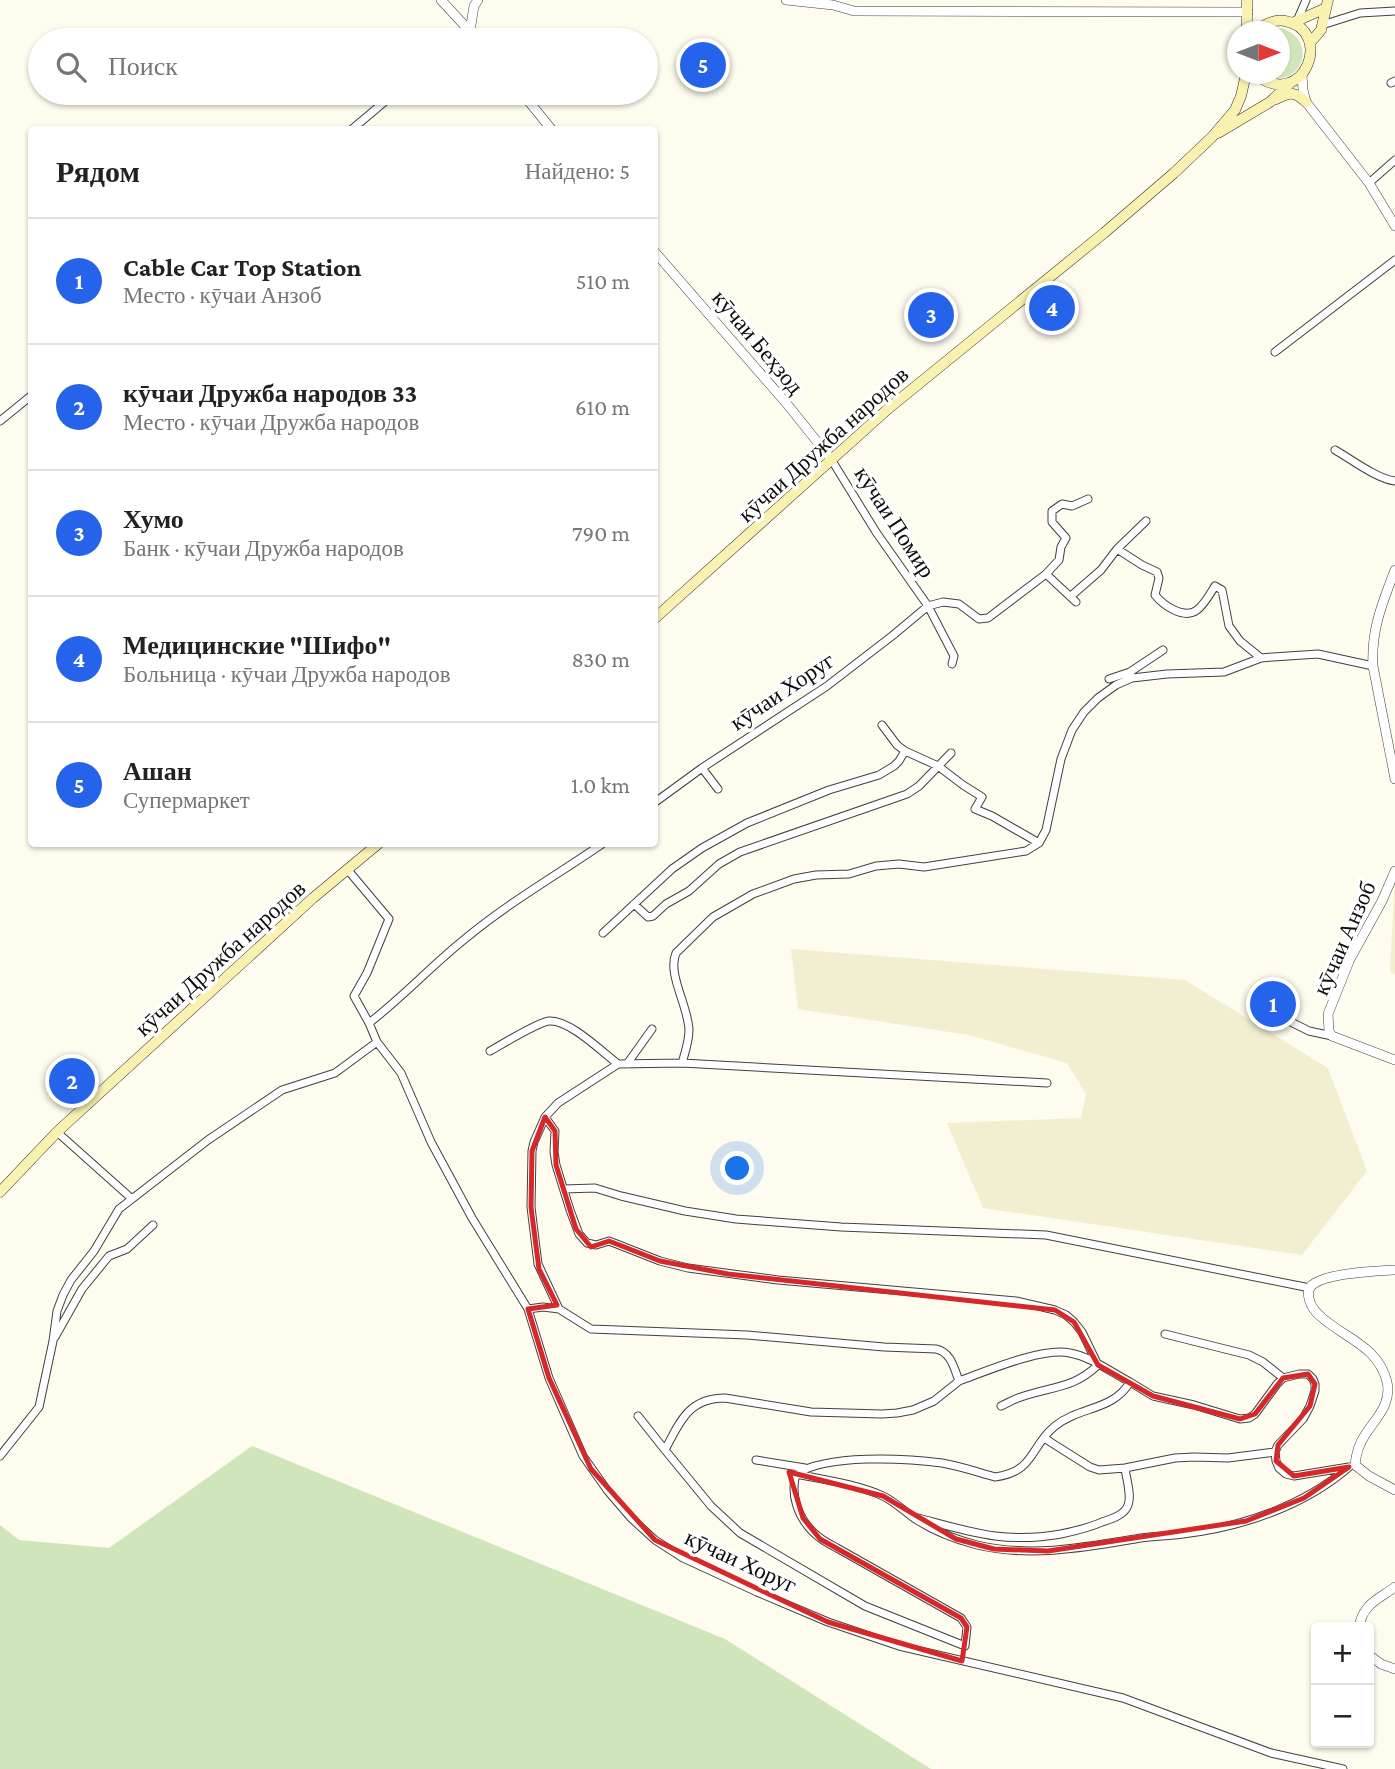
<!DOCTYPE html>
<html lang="ru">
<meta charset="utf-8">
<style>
body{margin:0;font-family:"Crimson Pro",serif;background:#f6f6f6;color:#222}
.controls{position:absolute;right:21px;bottom:21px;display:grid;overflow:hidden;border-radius:7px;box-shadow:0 2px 5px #0004}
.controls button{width:63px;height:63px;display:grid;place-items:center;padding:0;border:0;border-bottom:2px solid #e0e0e0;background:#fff;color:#222;font:35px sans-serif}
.compass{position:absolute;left:1227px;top:21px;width:63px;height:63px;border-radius:50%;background:#fff;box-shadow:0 2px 5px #0004;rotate:90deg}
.you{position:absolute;left:738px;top:1169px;width:24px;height:24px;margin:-18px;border:5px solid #fff;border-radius:50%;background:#1a73e8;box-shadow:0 0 0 10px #1a73e833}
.badge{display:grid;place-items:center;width:46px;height:46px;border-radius:50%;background:#2563eb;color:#fff;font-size:23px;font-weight:700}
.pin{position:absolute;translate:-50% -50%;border:4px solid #fff;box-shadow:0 2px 7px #0006}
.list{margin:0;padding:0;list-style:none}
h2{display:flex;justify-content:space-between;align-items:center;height:91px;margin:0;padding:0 28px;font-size:30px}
h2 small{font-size:23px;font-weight:400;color:#767676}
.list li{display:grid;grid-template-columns:46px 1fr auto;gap:21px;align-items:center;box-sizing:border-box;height:126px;padding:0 28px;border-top:2px solid #e0e0e0}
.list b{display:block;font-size:26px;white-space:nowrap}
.list p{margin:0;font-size:23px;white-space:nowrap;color:#767676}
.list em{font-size:23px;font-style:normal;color:#767676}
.icon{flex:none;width:38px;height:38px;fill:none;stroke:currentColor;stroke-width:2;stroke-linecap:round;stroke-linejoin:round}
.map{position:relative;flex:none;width:1395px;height:1769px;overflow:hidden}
.search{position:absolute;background:#fff;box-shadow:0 2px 5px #0004;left:28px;top:28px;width:630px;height:77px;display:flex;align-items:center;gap:18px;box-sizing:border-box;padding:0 24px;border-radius:38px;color:#767676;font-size:26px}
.panel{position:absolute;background:#fff;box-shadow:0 2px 5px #0004;left:28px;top:126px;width:630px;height:721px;border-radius:7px}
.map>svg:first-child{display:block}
</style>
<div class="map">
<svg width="1395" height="1769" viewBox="0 0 1395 1769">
<rect width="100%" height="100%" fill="#fefbef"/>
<path fill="#f2efd1" d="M1395,876v99l-5,-4z
M791,949l394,31 143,88 39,103 -65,84 -319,-47 -36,-85 134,-5 5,-24 -19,-31 -98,-28 -171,-26z"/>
<path fill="#d1e5bb" d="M1280,28c42,11 19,66 -17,46h17v-42l-13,-1z
M252,1446l473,193 206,130h-931v-244l19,15 90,8z"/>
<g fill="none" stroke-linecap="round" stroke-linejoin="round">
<defs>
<path id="minor" d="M1297,21l9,-21
M1322,25l38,-12 35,-2
M458,40l12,-9
M1391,83l4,-2
M351,130l44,-37
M1369,183l26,-23
M1275,352l120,-92
M0,421l32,-26
M1335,450c16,9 42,29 60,31
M831,459l45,73 52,74 26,50 -2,8
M1117,549l29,-28
M1046,574l13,-14 2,-13 5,-9 -14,-16v-11l10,-7 10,2 16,-7
M1071,596l30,-26 16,-21 25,16 15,7 2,6 -4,17c8,10 29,25 42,15 7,-5 13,-16 18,-24l7,4 7,36 11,15 21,17
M1132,678l-2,-6 33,-22
M1109,679l21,-7
M882,725l15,20 8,6 33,15 25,19 19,12 -7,12 17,7 47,27
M702,768l16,21
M654,803l48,-35 125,-82 65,-50 36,-30 15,-4 16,2 20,15 9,-1 58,-44 30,28
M347,869l42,50 -22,54 -13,23 15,27 8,19 24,31 30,69 41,76 56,91 21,69 34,78 24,34 24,28 24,22 28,18 74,34 71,30 71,24 224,52 148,55 72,16
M634,904l14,13 5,-1 13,-12 23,-13 30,-27 21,-12 167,-58 12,-8 32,-33
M603,933l69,-64 30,-21 45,-25 82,-33 50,-15 15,-9 5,-5 6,-10
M1289,1021l20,10 23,5
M369,1023c34,-26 63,-58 97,-85 42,-35 91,-63 136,-94
M490,1051c11,-6 48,-29 59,-30 20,-2 53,31 69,43
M682,1063c3,-10 7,-22 7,-33 -1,-25 -22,-56 -13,-77l37,-36 40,-23 41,-15 22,-4 33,-1 27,-8 23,-2 25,3 102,-16 13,-8 7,-13 15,-71 11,-29 12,-18 14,-14 18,-13 16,-7 35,-4 57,-2 37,-14 12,-1 45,-3 55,12
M627,1064l25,-35
M545,1117l-11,25 -2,9 -1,56 7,57 21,45
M57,1132l74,66
M564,1189l31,-1 26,8 64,15 51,8 105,8 205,8 264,53
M528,1309l15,-2 16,2 32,20 156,6 137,12 52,2c15,3 18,19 23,32l-25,20 -21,9 -16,3 -15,1 -71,-2 -86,-14c-36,0 -45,23 -60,52l-27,-34
M1165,1334l84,21 14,7 20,16
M55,1337l27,-48 27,-33 18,-7 26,-24
M1130,1382l23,14 41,9 46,14 9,-1 6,-4 22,-30 6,-6 16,-4h9l5,5 2,5v7l-5,15 -7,13 -25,26 -3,7 1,9 3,7 7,6 8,2 55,-9
M1001,1406c7,-3 13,-7 20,-9 31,-11 52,-8 77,-32l-16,-33 -8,-10 -8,-7 -11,-5 -39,-9 -238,-21 -90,-12 -28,-7 -51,-20 -13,4 -9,-2 -8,-9 -9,-24 -14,-45 -2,-13 1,-21 -10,-14 13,-14 60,-39 64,-1 365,20
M1044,1438l46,29 9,3 26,-2 50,-10 19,-1 34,1 47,-6
M665,1450l46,56 29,27 125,73 100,40 2,-19 -6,-9 -124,-70c-8,-4 -17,-9 -24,-16 -15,-15 -23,-37 -17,-58 32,-20 108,-16 146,-11 18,3 35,9 53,14 40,-5 35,-31 60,-51 25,-20 58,-15 75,-44 -19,-10 -39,-25 -60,-29 -28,-6 -83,18 -111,28
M0,1456l39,-49 14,-66 4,-30 6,-16 8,-15 23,-29 25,-42 89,-69 74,-50 53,-17 42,-31
M756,1460l49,8
M796,1474c29,6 60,10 87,22 12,6 20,14 31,22 19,13 40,21 63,27 54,13 110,2 164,-7 14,-2 28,-2 42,-4 59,-7 121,-28 166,-67
M918,1518c53,14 87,26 143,16 14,-3 28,-6 41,-12 9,-3 23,-7 26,-17 4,-9 -2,-27 -3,-37"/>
<path id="tertiary" d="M441,0l37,40
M786,0l47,5 21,6 394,1
M470,31l4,-25 4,-6
M1302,75l1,15 3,12 63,81 26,43
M522,93l30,37
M654,251l133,153 44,55
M1395,570c-13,34 -24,60 -22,96l22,113
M1395,871l-13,30 -32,58 -22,55 1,17 3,5 63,24
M1395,1270c-20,1 -64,3 -80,13 -13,7 -4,25 4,32 24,23 59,30 68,67 5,22 -11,36 -22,53 -6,9 -9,19 -10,30l14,11 26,14
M1359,1627c4,-23 18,-27 36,-40
M1369,1655l12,9 14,5"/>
<path id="secondary" d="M1292,23l34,-15
M1247,32v-32
M1255,32c9,-8 18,-13 30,-11 50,9 19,92 -30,53
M1310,43l11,-13 7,-30
M1276,99c14,-7 18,-8 30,3
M1218,133l52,-31 20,-19
M654,619l235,-211 215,-175 70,-60 38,-36 23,-27 6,-14 5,-22
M0,1192l57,-60 256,-234 65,-54"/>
</defs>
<use href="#minor" stroke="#404040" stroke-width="9"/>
<use href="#tertiary" stroke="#404040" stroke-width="10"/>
<use href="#secondary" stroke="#2f2f2f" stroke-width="11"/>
<use href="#minor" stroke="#fff" stroke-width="7"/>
<use href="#tertiary" stroke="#fff" stroke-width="9"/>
<use href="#secondary" stroke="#f8f1b0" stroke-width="10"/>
</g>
<path fill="none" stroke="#d62828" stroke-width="5" stroke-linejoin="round" d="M545,1117l10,14 1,34 20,64 15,18 18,-6 51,20 68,13 327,36 19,12 24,43 55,31 87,23 15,-5 28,-36 25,-4 7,10 -5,22 -32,39 -2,16 18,15 55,-9 -45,31 -58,23 -198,30 -54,-2 -38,-10 -73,-43 -94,-24 14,46 17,21 141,79 6,9 -5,34 -134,-39 -173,-82 -64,-71 -42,-91 -21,-69 29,-4 -18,-36 -8,-62 1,-56z"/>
<g text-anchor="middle" stroke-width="7" stroke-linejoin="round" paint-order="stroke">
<g font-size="23" fill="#0d0d0d" stroke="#fff">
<text transform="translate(758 342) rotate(50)" y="8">кӯчаи Беҳзод</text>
<text transform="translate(823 444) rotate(-42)" y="8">кӯчаи Дружба народов</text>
<text transform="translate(895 522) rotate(57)" y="8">кӯчаи Помир</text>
<text transform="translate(782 691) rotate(-34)" y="8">кӯчаи Хоруг</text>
<text transform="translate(1344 938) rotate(-66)" y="8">кӯчаи Анзоб</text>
<text transform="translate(220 958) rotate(-42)" y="8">кӯчаи Дружба народов</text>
<text transform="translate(741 1561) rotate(25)" y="8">кӯчаи Хоруг</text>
</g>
</g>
</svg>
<div class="controls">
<button>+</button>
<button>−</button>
</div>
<svg class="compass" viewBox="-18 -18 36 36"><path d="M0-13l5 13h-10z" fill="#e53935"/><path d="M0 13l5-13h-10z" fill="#767676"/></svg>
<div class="you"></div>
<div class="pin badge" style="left:1273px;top:1004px">1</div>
<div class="pin badge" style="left:72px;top:1081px">2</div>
<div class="pin badge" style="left:931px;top:315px">3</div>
<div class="pin badge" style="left:1052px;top:308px">4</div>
<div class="pin badge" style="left:703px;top:65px">5</div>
<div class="search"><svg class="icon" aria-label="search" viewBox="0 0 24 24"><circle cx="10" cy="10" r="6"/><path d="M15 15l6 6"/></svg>Поиск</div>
<section class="panel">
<h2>Рядом<small>Найдено: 5</small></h2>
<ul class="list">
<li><span class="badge">1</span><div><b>Cable Car Top Station</b><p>Место · кӯчаи Анзоб</p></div><em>510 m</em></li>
<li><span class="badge">2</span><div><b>кӯчаи Дружба народов 33</b><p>Место · кӯчаи Дружба народов</p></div><em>610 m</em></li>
<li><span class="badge">3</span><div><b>Хумо</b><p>Банк · кӯчаи Дружба народов</p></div><em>790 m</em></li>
<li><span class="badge">4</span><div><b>Медицинские &quot;Шифо&quot;</b><p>Больница · кӯчаи Дружба народов</p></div><em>830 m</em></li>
<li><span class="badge">5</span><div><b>Ашан</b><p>Супермаркет</p></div><em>1.0 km</em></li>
</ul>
</section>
</div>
